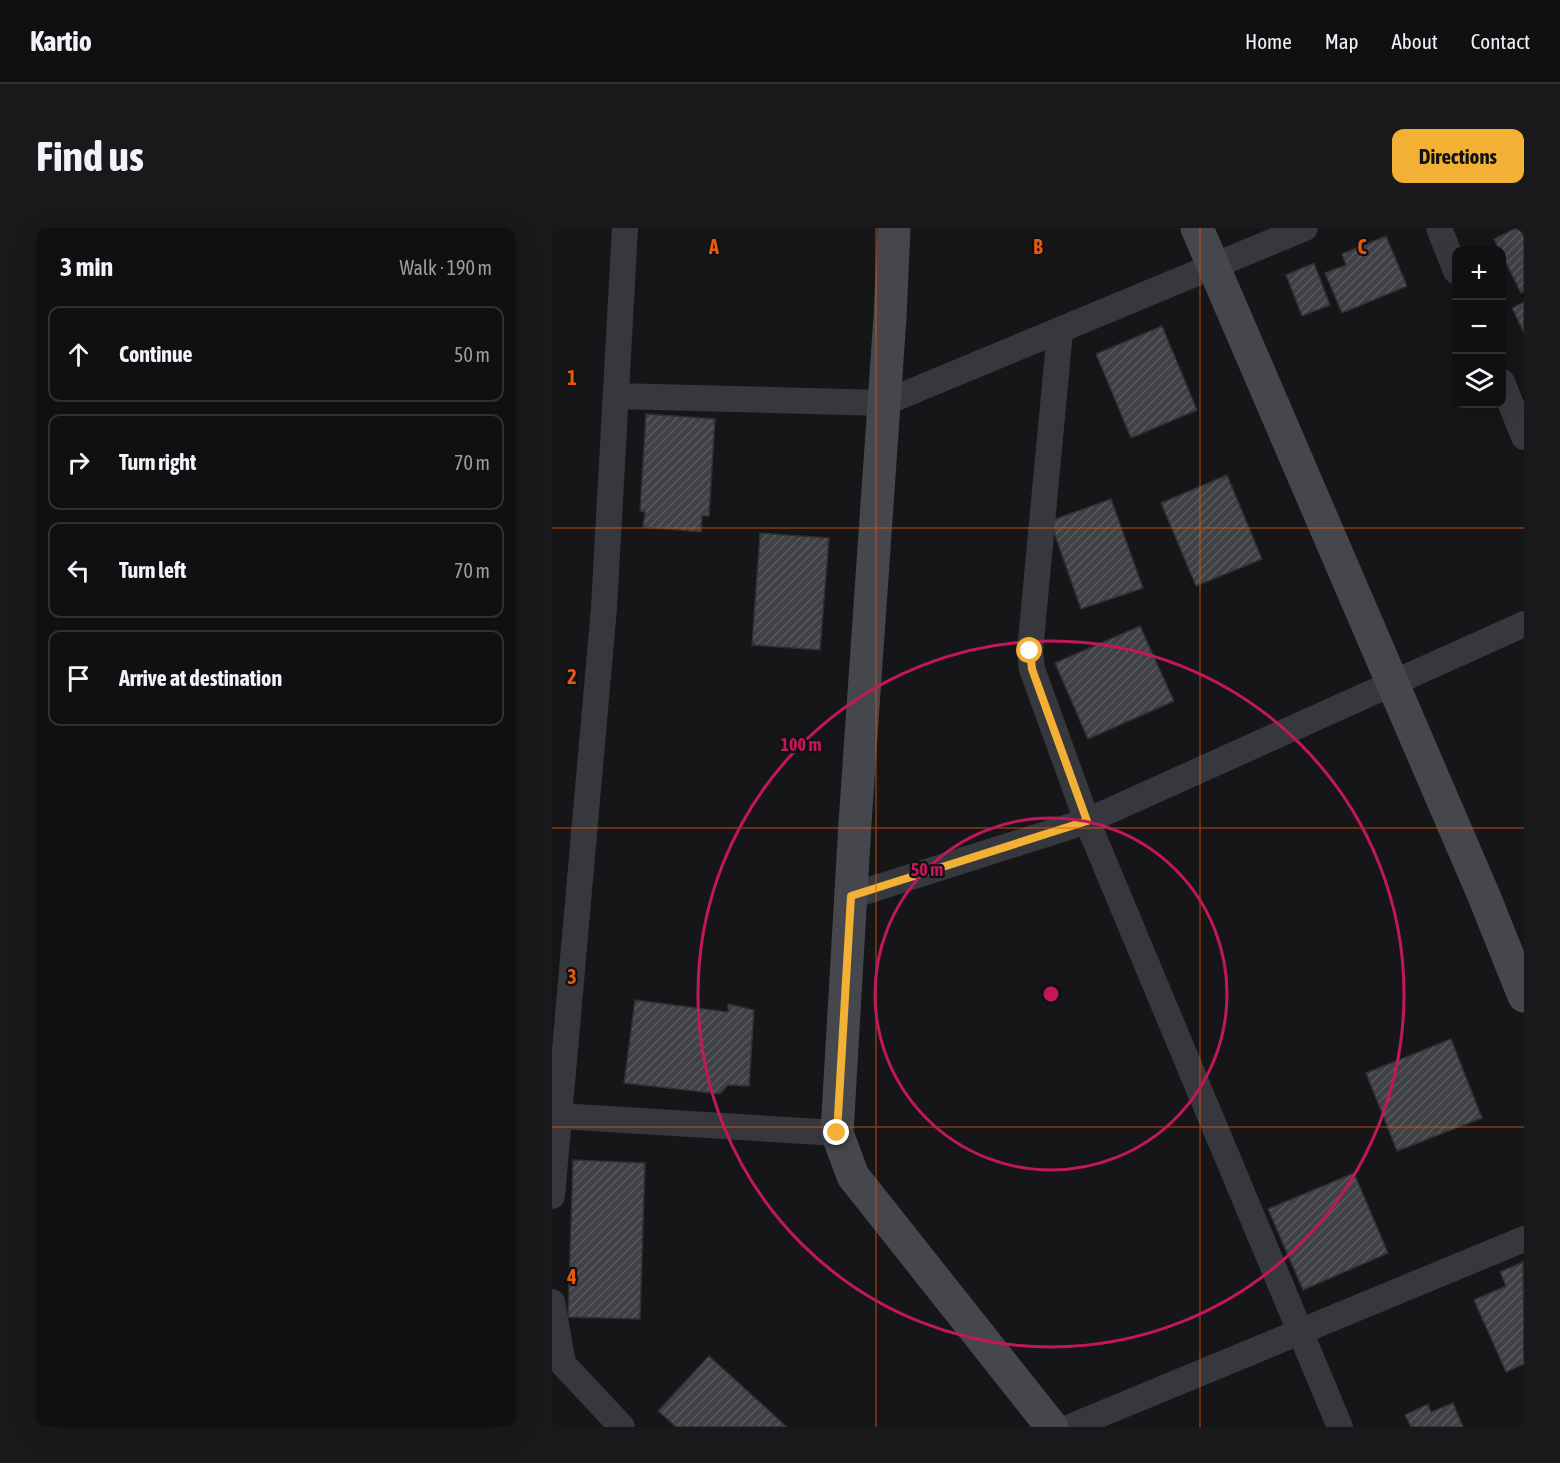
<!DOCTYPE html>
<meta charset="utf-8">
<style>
body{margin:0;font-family:"Asap Condensed",sans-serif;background:#19191b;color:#f1f3f6}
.controls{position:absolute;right:18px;top:18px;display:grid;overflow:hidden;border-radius:12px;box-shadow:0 6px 24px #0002}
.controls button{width:54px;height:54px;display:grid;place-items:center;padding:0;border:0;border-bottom:2px solid #303032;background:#101012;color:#f1f3f6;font:30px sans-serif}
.stop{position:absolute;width:18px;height:18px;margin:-14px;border:4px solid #f2b134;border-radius:50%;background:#fff}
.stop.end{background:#f2b134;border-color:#fff;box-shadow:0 2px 6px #0008}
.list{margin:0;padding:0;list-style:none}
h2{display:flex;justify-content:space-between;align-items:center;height:78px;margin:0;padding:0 24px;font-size:26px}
h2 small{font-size:20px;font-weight:400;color:#9c9d9f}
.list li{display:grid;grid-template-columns:39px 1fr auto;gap:18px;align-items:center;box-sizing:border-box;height:96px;margin:0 12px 12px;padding:0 12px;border:2px solid #303032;border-radius:12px}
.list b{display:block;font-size:22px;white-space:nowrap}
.list em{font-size:20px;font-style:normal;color:#9c9d9f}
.icon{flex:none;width:33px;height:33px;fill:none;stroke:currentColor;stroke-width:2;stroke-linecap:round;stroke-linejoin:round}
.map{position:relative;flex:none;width:972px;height:1199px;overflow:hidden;border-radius:12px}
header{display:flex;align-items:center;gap:36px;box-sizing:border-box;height:84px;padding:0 30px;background:#101012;border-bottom:2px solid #303032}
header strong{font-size:28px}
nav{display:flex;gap:33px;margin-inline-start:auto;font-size:21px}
.intro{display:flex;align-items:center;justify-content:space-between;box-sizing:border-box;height:144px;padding:0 36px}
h1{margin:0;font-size:42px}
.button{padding:15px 27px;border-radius:12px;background:#f2b134;color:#111;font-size:21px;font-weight:700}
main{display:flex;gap:36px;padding:0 36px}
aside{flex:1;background:#101012;border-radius:12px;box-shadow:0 6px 24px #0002}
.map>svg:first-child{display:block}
</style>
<header>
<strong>Kartio</strong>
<nav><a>Home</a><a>Map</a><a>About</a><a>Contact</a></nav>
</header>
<div class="intro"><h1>Find us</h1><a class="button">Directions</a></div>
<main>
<aside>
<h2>3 min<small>Walk · 190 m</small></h2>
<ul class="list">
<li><svg class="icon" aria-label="ahead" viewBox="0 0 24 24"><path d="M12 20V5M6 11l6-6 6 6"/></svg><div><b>Continue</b></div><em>50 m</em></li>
<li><svg class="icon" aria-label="right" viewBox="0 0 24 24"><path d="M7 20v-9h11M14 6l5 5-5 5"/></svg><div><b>Turn right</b></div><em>70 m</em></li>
<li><svg class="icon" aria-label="left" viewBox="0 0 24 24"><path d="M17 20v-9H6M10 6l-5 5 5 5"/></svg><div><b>Turn left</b></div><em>70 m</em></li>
<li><svg class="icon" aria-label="arrive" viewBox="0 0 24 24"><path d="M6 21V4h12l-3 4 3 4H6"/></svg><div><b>Arrive at destination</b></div></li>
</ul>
</aside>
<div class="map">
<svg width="972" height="1199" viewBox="0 0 972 1199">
<defs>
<pattern id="building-hatch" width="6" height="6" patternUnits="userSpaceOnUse" patternTransform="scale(1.5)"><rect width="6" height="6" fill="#404145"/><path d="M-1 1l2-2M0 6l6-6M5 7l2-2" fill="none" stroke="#595a5e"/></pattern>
</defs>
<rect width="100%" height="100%" fill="#161618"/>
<path fill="url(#building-hatch)" stroke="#303034" stroke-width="1.5" d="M964,0h8v63l-3,2 -19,-38v-5h-3l-5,-11z
M834,8l21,50 -65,27 -17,-40 21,-8 -4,-11z
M762,35l16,42 -28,11 -16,-41z
M972,74v31l-12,-25z
M610,98l35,84 -66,28 -35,-84z
M94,186l69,5 -6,97h-7l-1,16 -58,-5 2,-15 -5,-1z
M675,247l35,84 -66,27 -35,-83z
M559,271l32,89 -62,21 -31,-88z
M208,305l69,5 -9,112 -68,-5z
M588,398l34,75 -86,38 -33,-76z
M83,772l93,12v-8l26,6 -5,76 -21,-1 -8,9 -96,-11z
M899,811l31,79 -85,33 -31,-78z
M21,932l72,3 -5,156 -72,-2z
M802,945l34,80 -85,37 -35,-81z
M971,1034l1,102 -18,8 -32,-72 32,-14 -6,-14z
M157,1128l78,71h-111l-18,-16z
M901,1175l10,24h-52l-6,-12 23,-11 3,8z"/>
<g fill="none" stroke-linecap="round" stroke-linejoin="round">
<path stroke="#37383d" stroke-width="26" d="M887,0l17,43
M508,103l-30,320 2,18 55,152 253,606
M950,154l22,55
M64,168l268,7 421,-175
M299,668l236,-75 437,-197
M7,888l278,17
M0,968l52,-588 21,-380
M0,1074l11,62 59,63
M518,1199l454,-188"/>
<path stroke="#45474d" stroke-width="33" d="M342,0l-4,89 -35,506 -18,310 16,43 199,251
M645,0l287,668 40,100"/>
</g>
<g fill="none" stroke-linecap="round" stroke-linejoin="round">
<path stroke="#f2b134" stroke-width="8" d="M285,905l14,-237 236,-75 -55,-152 -2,-18"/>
</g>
<path fill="none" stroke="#e8590c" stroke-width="1.5" stroke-opacity="0.55" d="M324,0v1199M648,0v1199M0,300h972M0,600h972M0,899h972"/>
<g fill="none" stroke="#c2185b" stroke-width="3">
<circle cx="499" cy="766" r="176"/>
<circle cx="499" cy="766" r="353"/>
</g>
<g font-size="20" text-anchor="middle" font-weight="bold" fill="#e8590c" stroke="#111113" stroke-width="4.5" stroke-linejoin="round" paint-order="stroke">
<text x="162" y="26">A</text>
<text x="486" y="26">B</text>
<text x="810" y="26">C</text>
<text x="20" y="157">1</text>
<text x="20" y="456">2</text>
<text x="20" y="756">3</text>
<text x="20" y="1056">4</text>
</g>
<circle cx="499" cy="766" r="9" fill="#c2185b" stroke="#111113" stroke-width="3"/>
<g font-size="18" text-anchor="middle" font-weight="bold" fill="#c2185b" stroke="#111113" stroke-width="4.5" stroke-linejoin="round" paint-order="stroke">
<text x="249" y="523">100 m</text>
<text x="375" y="648">50 m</text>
</g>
</svg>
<div class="controls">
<button>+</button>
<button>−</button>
<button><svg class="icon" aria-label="layers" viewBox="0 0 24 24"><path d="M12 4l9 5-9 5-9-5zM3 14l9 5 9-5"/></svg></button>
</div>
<div class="stop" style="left:478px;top:423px"></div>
<div class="stop end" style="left:285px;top:905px"></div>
</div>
</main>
